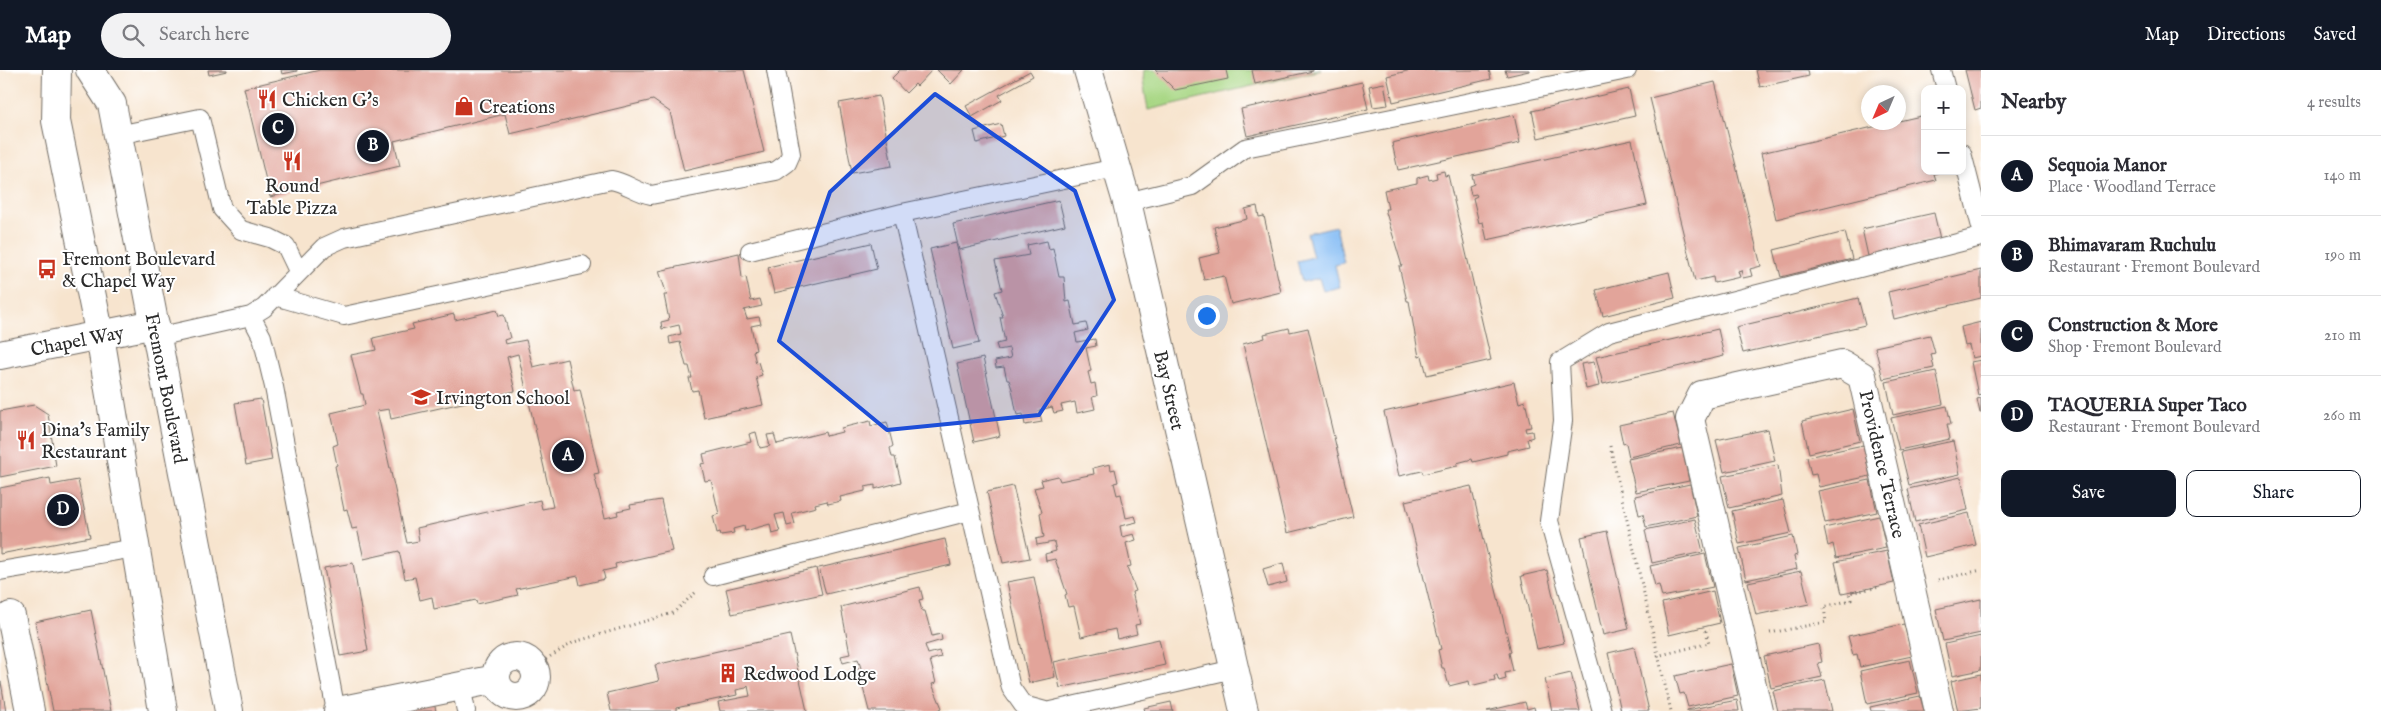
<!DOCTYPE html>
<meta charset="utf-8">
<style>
body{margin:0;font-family:"IM FELL English",serif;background:#f2f2f3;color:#2b2b33}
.controls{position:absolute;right:15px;top:15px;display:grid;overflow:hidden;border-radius:10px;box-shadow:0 2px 8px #0003}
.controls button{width:45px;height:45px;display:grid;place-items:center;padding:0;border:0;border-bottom:1px solid #e1e1e2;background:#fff;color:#2b2b33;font:25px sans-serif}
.compass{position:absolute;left:1861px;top:15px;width:45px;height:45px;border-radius:50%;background:#fff;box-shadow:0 2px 8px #0003;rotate:224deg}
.you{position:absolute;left:1206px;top:245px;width:18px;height:18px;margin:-12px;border:4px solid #fff;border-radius:50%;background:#1a73e8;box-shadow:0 0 0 8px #1a73e833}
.badge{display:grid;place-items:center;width:32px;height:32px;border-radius:50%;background:#111827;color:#fff;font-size:16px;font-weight:700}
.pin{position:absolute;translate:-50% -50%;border:2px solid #fff;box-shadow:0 1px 5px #0006}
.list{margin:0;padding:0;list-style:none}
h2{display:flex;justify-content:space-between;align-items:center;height:65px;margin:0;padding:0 20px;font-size:21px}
h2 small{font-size:16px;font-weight:400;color:#7c7c81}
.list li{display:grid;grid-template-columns:32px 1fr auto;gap:15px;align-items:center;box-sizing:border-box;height:80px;padding:0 20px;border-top:1px solid #e1e1e2}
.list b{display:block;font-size:19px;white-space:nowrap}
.list p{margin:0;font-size:16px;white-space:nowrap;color:#7c7c81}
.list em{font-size:16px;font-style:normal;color:#7c7c81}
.actions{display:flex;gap:10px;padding:15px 20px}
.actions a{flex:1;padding:11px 0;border:1px solid #111827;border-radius:10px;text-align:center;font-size:18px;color:#111827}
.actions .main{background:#111827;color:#fff}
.icon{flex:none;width:28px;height:28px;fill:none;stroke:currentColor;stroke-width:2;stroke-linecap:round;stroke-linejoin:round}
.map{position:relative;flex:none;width:1981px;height:641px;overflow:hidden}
header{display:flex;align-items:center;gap:30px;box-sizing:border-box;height:70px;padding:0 25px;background:#111827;color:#fff}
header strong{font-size:24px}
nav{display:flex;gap:28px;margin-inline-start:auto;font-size:18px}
.search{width:350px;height:45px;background:#f2f2f3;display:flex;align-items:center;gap:12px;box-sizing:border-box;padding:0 18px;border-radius:28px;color:#7c7c81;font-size:19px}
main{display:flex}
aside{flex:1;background:#fff}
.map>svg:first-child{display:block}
</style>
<header>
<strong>Map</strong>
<div class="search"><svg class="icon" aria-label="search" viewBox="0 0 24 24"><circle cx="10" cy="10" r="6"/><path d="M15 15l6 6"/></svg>Search here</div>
<nav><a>Map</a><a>Directions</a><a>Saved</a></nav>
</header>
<main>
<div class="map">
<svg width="1981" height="641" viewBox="0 0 1981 641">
<rect width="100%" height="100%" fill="#fff"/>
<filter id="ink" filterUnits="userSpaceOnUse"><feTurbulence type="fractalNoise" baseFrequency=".02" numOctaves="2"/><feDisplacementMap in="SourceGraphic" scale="10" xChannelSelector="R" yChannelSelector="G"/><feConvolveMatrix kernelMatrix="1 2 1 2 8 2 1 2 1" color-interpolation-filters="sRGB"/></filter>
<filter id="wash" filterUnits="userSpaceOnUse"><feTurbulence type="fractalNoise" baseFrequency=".0096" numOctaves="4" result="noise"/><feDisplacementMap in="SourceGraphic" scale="20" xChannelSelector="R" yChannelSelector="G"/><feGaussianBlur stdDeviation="1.12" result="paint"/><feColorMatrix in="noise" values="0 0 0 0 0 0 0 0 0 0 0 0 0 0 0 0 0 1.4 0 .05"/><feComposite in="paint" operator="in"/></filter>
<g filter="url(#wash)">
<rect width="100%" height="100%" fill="#f7e4ce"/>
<path fill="#a8d784" stroke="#6a8158" d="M1144,0h177l-173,40 -5,-29z"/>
<path fill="#84bcf4" stroke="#587490" d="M1336,156l8,37 -9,2 5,22 -17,4 -4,-13 -17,4 -5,-21 16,-4 -6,-24z"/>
<g id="blocks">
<path fill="#e2a49a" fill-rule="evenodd" d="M208,0h19v1l-18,4z
M281,0h16v1l-15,3z
M320,0h424l20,82 -80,19 -14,-59 -17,-12 -143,34 -5,-20 -111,27 6,25 -130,31 -26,-109z
M900,0h32l-15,16 -2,-2 -9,9 -14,-15z
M937,0h27l-13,14z
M1155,0h71l2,9 -53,11z
M1252,0h61v1l-58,13z
M1411,0h78l2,9 -98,23 -6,-26z
M1505,0h24v1l-22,5z
M1756,0h52l1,6 -49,11z
M1965,0h16v38l-6,2z
M1030,1l3,5 -34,19 3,5 -30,17 -6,-11z
M1362,12l6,27 -121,27 -6,-27z
M1715,12l46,184 -11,3 2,7 -9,2 -2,-8 -3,1 2,6 -26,6 -1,-6 -18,4 -45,-183z
M1384,13l4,22 -15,2 -4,-21z
M1629,19l6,27 -97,22 -6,-27z
M879,26l13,70 -40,7 -13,-70z
M1514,45l6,28 -122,27 -6,-27z
M1925,45v56h17l-8,3 2,6 -160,39 -15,-66z
M1001,54l3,12 -27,7 -3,-12z
M1632,70l15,65 -160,35 -4,-18 -4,1 -6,-25 4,-2 -1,-2 -5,1 -2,-9 5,-2 -2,-9z
M1444,101l1,5 3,-1 43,185 -64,15 -5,-19 -3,1 -10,-56h-2l-8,-35h3l-17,-57h3l-4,-19 33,-7v-5l11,-3 1,5 8,-2 -1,-5z
M1059,130l6,25 -106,25 -6,-26z
M1257,136l2,11 5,-1 17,76 -50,12 -7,-28 -20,4 -5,-22 21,-5 -6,-26 33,-8 -2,-10z
M1934,143l6,26 -72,17 -6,-27z
M1845,162l7,27 -71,18 -7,-27z
M1047,171l2,8 4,-1 6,29h5l2,25 4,-1 5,24 11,-2 2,7 -13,3 2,9 18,-3 1,7 -10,2 5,23 -3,1 3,12 4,-1 2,13 -5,1 3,12 -18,4 -2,-11 -14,3 2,6 -9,2 -2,-6 -13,3 3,12 -17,3 -2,-11 -6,1 -5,-26 -3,-9h-2l-3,-13 -8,1 -1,-7 16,-3 -2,-10 -11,2 -2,-6 9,-2 -5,-25h3l-8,-25 7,-2 -7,-29 34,-6 -2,-10z
M871,173l6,26 -103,24 -6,-26z
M956,173l23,100 -26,6 -23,-100z
M739,183l3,25 4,-1 5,24 9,-2 2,7 -18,4 3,9 12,-2 2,7 -10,2 5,24 -3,1 3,12 2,-1 4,13 -6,2 7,28 -59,13 -6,-28 -6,1 -3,-13h3l-3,-12h-3l-6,-24 -10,2 -1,-7 12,-3 -2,-9 -17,4 -1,-7 8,-2 -5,-25h3l-8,-24z
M1981,200v28l-87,21 -6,-27z
M1669,202l6,26 -72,18 -7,-26z
M1858,228l7,27 -122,28 -7,-26z
M497,240l2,6 5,-1 6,23 -6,2 1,4 21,-4 7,27 34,-8 7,31 6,-1 19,84 -5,1 11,44 13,-3 -1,-4 14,-3 -1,-3 31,-5 11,51 -57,13 1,4 -13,3 2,8 -25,6 -2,-9 -62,13 2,6 -41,9 -1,-4 -42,9 -2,-12 -12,3 -5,-23 -10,2 -6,-28 -35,8 -7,-31 -5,1 -5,-20 -3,1 -9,-44 2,-1 -4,-19 5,-2 -7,-31 34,-8 -2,-11h-2l-10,-39 25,-5 -3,-12 41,-9 -2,-5 42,-10 1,6zM518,284l35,153 -11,2 -2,-9 -123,28 2,13 -12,2 -30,-132 12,-2 2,10 124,-28 -8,-34z
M1981,252v34l-9,2 -3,-13 -4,1 -4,-19z
M1289,258l1,4 18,-4 45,189 -66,16 -44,-189 22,-6 -1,-4z
M1718,259l6,27 -121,28 -7,-27z
M1930,265l5,18 -4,1 3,14 -51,11 -8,-32z
M983,288l17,78 -26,6 -17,-78z
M1981,290v34l-3,1 -7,-33z
M1594,292l5,24 -13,3 -5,-25z
M1936,301l7,33 -50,11 -7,-33z
M1514,312l5,21 6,-2 6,26 -6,1 1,4 6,-1 1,6 -6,2 2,7 -22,5v3l-34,8 -1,-3 -15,4v3l-34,8 -1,-3 -23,5 -15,-64z
M1981,328v15h-1l-3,-14z
M261,329l11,61 -26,5 -11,-62z
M34,335l14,9 8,52 -56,11v-66z
M1947,336l4,18h-4l3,15 -51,11 -8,-32z
M1853,339l7,32 -51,12 -7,-32z
M1673,343l8,32 -52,12 -3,-14 -3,1 -4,-19z
M870,351l1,5 16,-4 6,24 -3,2 2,9h3l6,25 -26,7v-4l-10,2v4l-25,6 1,4 -13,3 -1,-3 -12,3 1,3 -24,6 3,11 -8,2 -3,-13 -9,2 5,17 -8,2 -2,-10 -25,7 -1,-5 -11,3 1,4 -13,2 -1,-3 -3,1 -4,-17 6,-2 -8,-34 -6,1 -4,-17 4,-1 -2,-9 48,-12 -2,-8 7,-2 4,16 10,-2 -3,-11 7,-1 3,10 48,-12 1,4 16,-4 -1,-4z
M1768,359l7,32 -51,11 -8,-32z
M1953,371l7,33 -51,11 -8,-33z
M1863,375l7,31 -51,11 -3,-13 -5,1 -4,-18z
M1682,378l7,33 -53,11 -8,-33z
M1110,394l1,6 4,-1 3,13 -4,1 3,12 4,-1 5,24 9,-2 2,6 -17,4 2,11 12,-3 2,6 -10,3 5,23 -4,1 9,24 -4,1 8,32 -5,1 2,9 -20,5 -2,-10 -34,8 -7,-31 -6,1 -3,-12 2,-1 -12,-35 -9,2 -1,-7 11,-3 -2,-9 -17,3 -1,-6 8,-2 -4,-24 2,-1 -8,-24 9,-2 -2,-6 17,-4 2,5 34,-7 -1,-6z
M1778,395l4,31 -53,12 -7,-32z
M1961,407l7,33 -53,12 -7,-33z
M50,408l1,7 27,-5 12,57 -90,17v-66z
M1870,410l7,32 -52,11 -7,-32z
M1690,414l7,32 -51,11 -3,-13 -4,1 -4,-19z
M1013,416l17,72 -27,5 -16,-71z
M1471,416l40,166 -2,1 4,18 -8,2 1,6 -7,2 -2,-6h-3l1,5 -25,6 -1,-5 -20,5 -5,-18h-2l-4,-18 3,-1 -36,-148z
M1783,430l8,33 -52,11 -7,-33z
M1969,443l7,32 -51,12 -7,-32z
M1879,446l7,32 -50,10 -3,-14 -5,2 -4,-18z
M1695,449l8,33 -51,11 -7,-33z
M1607,461l22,98 -26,6 -22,-98z
M1793,466l4,19 -3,1 3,13 -51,11 -7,-32z
M945,469l6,26 -125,29 -7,-26z
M1887,481l7,32 -52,11 -7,-32z
M1705,484l8,33 -51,10 -3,-12 -4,1 -5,-20z
M353,493l15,88 -28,5 -16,-88z
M1283,493l4,19 -19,5 -5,-18z
M816,498l6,26 -90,20 -6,-25z
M1547,500l17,73 -27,6 -16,-73z
M1801,501l8,33 -53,11 -8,-33z
M1034,507l21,100 -26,6 -22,-101z
M920,517l3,12 -4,1 3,11h3l7,25 9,-2 1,6 -17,5 3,9 11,-3 2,6 -11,3 6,23 -4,1 10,24 -5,3h-68l-9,-35 -9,2 -2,-6 12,-4 -3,-9 -15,4 -2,-7 9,-2 -9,-47z
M1713,521l7,32 -51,12 -7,-32z
M1981,529v34l-38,8 -7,-32z
M91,540l20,101h-58l-18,-89z
M1904,554l8,32 -52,11 -3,-13 -4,1 -5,-19z
M790,565l17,76h-87l-2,-9 32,-6 -2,-10 -2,2 -10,2 1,5 -61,13v3h-65l-4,-18 52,-12 -4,-16z
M1981,566v34l-29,6 -7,-32z
M1159,569l6,26 -105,23 -6,-26z
M1818,574l4,18 -4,1 4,14 -51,11 -7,-32z
M1634,577l15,64h-28l-13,-58z
M1910,590l8,33 -51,11 -7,-33z
M1731,594l7,32 -50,11 -4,-14 -4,1 -5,-18z
M1571,603l9,38h-28l-7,-32z
M1981,604v34l-23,3 -7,-30z
M1825,610l7,31h-54l-5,-20z
M0,612h1l5,29h-6z
M1920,626l4,15h-53l-1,-4z
M1737,630l2,11h-52v-1z
M1171,632l2,9h-28l-1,-3z
M1525,632l2,7 7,-2 1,4h-48z
M434,633l2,8h-36z"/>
</g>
</g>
<g filter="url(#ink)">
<use href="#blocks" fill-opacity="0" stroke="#726c64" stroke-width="1"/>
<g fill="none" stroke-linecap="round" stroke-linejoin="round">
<defs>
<path id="lane" d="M1941,0l5,19
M118,65l82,-17 22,91 19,21 29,8 16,8 12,25
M1962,83l19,74
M1127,132l65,-16 53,-38 382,-78
M902,143l109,475 12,17 22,6
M750,181l152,-38 214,-45
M275,226l69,20 238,-51
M251,246l11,21 12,50 62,324
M157,267l94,-21 13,-8 60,-61 20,-9 267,-58c14,2 25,12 40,15l125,-24 11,-8 4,-9 -15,-84
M0,501l135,-23
M713,506l257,-65
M461,616l5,25
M1050,641l184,-42
M1602,641l-53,-190 14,-100 -3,-59 49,-30 372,-95"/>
<path id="street" d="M1088,0l39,132 117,509
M0,285l155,-31
M11,546l19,95
M496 607a20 20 0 1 1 40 0a20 20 0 1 1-40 0Z
M338,641l158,-32
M1758,641l-68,-292 12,-24 140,-31 20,12 77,335"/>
<path id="primary" d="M57,0l-1,51 44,215 63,375
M90,0l22,34 117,607"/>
</defs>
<use href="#lane" stroke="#726c64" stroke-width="20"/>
<use href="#street" stroke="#726c64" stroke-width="30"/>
<use href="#primary" stroke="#726c64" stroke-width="30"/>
<path stroke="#726c64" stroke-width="3" stroke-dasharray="1 4" stroke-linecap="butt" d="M1610,376l61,265
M1938,510l43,-10
M1770,563l56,-11 -2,-15 27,-7 -2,-7 31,-6
M1657,586l52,-13 -3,-12 4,-1
M533,597l41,-25 99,-29 23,-21"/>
<use href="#lane" stroke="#fff" stroke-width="18"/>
<use href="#street" stroke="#fff" stroke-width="28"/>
<use href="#primary" stroke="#fff" stroke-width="28"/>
</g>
</g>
<path fill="#1d4ed8" fill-opacity="0.2" stroke="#1d4ed8" stroke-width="4" stroke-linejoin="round" d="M935,24l140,97 39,109 -75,115 -152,15 -108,-89 51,-149z"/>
<defs>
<symbol id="restaurant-bare" viewBox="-9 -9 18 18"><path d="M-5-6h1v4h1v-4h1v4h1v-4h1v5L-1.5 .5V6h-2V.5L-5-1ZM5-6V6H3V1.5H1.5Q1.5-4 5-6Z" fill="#c8321e" stroke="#fff" stroke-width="2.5" paint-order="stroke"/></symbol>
<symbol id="shop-bare" viewBox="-9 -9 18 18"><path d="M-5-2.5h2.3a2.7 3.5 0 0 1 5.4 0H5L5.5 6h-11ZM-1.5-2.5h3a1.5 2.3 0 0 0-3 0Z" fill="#c8321e" stroke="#fff" stroke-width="2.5" paint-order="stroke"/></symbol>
<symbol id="bus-bare" viewBox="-9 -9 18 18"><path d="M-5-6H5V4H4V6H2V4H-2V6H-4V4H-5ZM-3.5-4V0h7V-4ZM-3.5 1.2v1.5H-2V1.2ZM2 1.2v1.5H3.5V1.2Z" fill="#c8321e" stroke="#fff" stroke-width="2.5" paint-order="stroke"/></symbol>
<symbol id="school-bare" viewBox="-9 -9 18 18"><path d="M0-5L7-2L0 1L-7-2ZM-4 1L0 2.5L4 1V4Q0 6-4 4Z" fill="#c8321e" stroke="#fff" stroke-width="2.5" paint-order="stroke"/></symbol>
<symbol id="building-bare" viewBox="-9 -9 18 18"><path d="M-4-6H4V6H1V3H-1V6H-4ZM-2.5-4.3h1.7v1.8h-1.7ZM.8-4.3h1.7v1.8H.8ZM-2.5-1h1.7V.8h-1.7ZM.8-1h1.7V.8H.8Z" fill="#c8321e" stroke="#fff" stroke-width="2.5" paint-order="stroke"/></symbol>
</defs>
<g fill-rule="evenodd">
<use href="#restaurant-bare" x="253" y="15" width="28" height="28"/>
<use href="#shop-bare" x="450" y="22" width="28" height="28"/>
<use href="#restaurant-bare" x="278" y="77" width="28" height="28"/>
<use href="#bus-bare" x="33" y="185" width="28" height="28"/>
<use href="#school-bare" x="407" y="313" width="28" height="28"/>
<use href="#restaurant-bare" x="12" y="356" width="28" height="28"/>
<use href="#building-bare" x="714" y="589" width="28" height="28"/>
</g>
<g text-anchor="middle" stroke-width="4" stroke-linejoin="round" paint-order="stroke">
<g font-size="19" fill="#2b2b2b" stroke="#fff" text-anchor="start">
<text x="282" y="36">Chicken G's</text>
<text x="479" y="43">Creations</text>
<text x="292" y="122" text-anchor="middle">Round<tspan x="292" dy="22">Table Pizza</tspan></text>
<text x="62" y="195">Fremont Boulevard<tspan x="62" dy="22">&amp; Chapel Way</tspan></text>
<text x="436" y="334">Irvington School</text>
<text x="41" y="366">Dina's Family<tspan x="41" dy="22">Restaurant</tspan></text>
<text x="743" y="610">Redwood Lodge</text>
</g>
<g font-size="19" fill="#2b2b2b" stroke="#fff">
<text transform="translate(77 270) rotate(-11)" y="7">Chapel Way</text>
<text transform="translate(167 318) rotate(79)" y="7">Fremont Boulevard</text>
<text transform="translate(1170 320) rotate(77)" y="7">Bay Street</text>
<text transform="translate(1883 394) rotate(77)" y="7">Providence Terrace</text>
</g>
</g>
</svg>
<div class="controls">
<button>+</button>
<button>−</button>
</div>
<svg class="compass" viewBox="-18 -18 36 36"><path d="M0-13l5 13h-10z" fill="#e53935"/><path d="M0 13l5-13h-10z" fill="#7c7c81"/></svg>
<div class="you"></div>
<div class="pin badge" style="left:568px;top:386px">A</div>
<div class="pin badge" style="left:373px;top:76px">B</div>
<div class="pin badge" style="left:278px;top:59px">C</div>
<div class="pin badge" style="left:63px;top:440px">D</div>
</div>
<aside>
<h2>Nearby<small>4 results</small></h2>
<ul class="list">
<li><span class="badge">A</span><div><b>Sequoia Manor</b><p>Place · Woodland Terrace</p></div><em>140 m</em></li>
<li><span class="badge">B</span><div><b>Bhimavaram Ruchulu</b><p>Restaurant · Fremont Boulevard</p></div><em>190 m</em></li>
<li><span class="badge">C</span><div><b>Construction &amp; More</b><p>Shop · Fremont Boulevard</p></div><em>210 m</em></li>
<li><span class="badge">D</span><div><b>TAQUERIA Super Taco</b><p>Restaurant · Fremont Boulevard</p></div><em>260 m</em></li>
</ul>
<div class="actions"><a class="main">Save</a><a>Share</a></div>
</aside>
</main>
